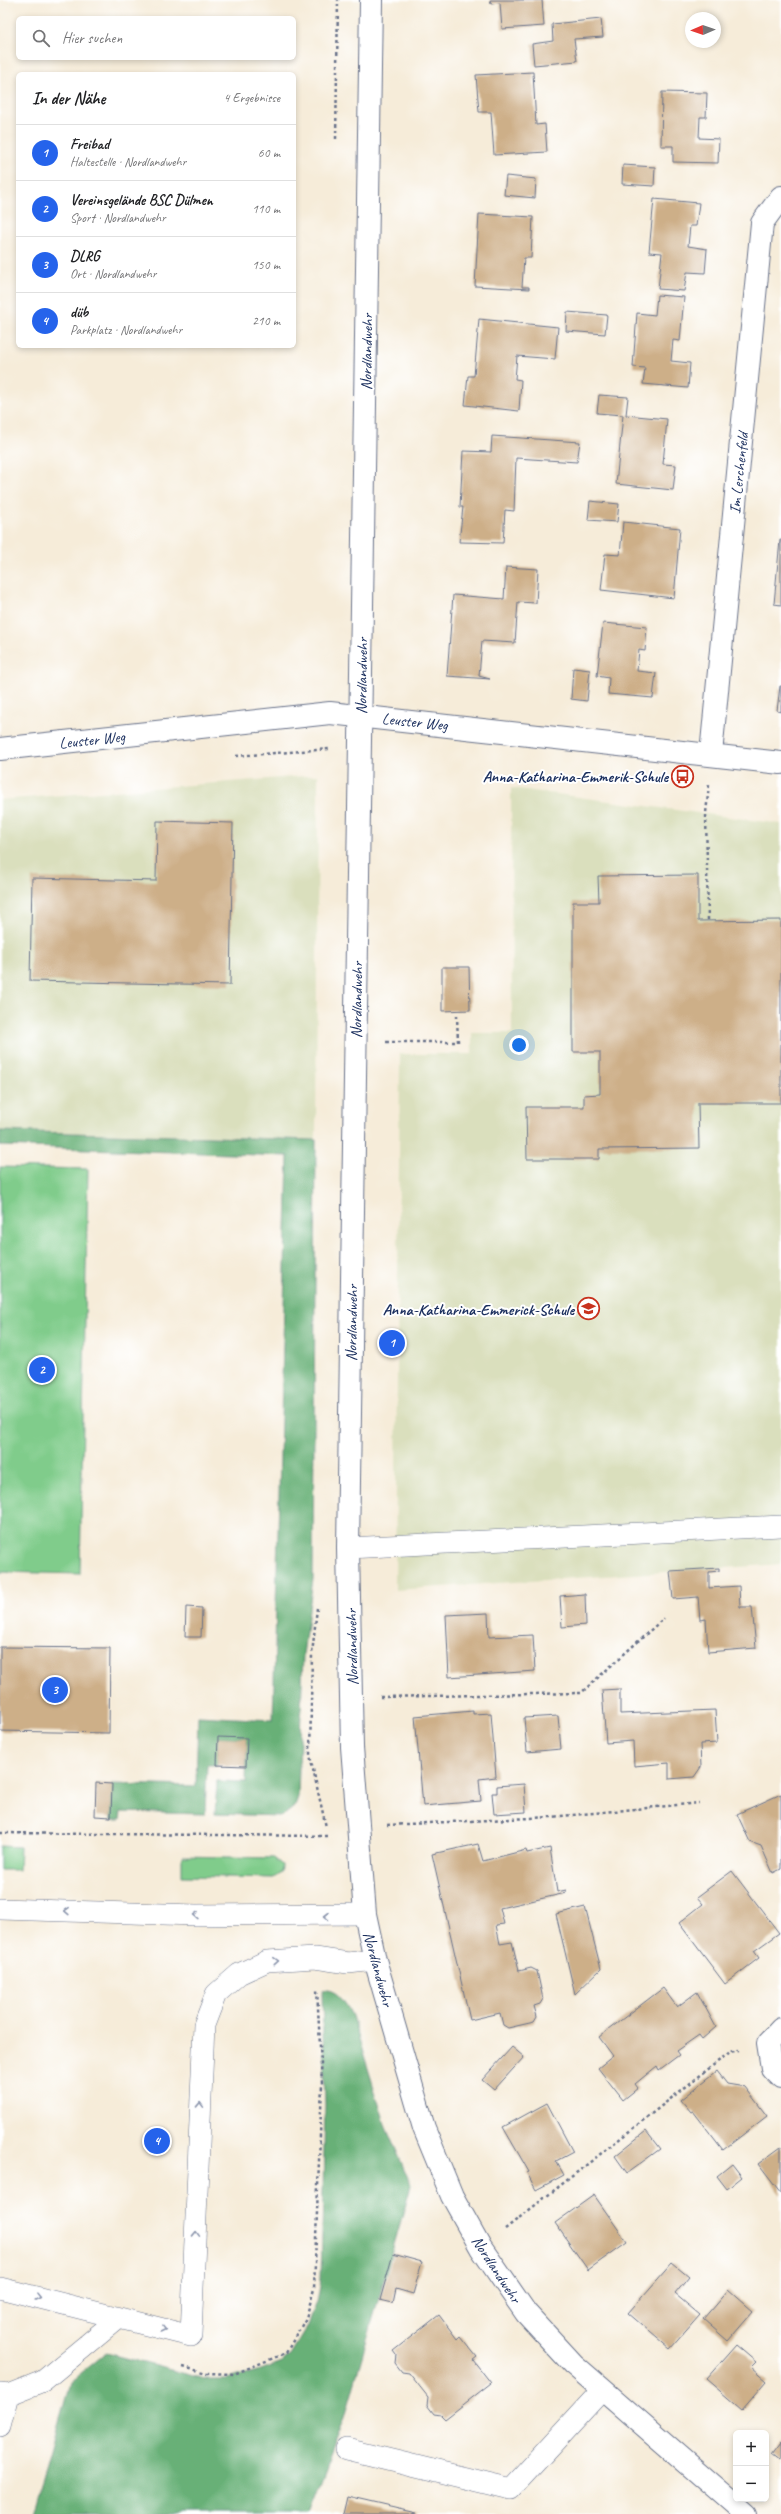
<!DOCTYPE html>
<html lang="de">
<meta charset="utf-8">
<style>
body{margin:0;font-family:Caveat,sans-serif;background:#f2f2f2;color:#202124}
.controls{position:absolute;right:12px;bottom:12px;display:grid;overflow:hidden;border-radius:6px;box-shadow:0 2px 6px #0003}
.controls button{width:36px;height:36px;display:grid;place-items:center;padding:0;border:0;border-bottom:1px solid #e0e0e0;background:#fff;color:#202124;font:20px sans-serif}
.compass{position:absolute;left:685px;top:12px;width:36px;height:36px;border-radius:50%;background:#fff;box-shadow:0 2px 6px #0003;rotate:268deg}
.you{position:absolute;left:519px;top:1045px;width:14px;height:14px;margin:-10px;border:3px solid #fff;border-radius:50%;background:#1a73e8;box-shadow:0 0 0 6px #1a73e833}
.badge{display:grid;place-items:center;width:26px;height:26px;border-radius:50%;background:#2563eb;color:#fff;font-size:13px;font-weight:700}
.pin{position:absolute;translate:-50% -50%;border:2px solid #fff;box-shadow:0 1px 4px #0006}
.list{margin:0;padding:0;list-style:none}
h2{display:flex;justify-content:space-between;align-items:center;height:52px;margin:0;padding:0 16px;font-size:17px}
h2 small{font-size:13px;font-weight:400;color:#757577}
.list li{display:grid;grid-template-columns:26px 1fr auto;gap:12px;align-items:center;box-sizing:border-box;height:56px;padding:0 16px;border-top:1px solid #e0e0e0}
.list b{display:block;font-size:15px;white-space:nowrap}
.list p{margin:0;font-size:13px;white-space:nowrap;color:#757577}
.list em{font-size:13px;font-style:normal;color:#757577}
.icon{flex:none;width:22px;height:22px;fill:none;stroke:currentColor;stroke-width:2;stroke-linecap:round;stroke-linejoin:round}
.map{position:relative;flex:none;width:781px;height:2514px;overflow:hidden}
.search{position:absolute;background:#fff;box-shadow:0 2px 6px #0003;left:16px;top:16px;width:280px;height:44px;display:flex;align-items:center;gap:10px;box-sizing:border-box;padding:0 14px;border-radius:6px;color:#757577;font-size:15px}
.panel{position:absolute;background:#fff;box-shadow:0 2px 6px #0003;left:16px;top:72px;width:280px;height:276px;border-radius:6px}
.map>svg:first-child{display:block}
</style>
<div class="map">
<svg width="781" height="2514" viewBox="0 0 781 2514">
<rect width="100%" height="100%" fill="#fff"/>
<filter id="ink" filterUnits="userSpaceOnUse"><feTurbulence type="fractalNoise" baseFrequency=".025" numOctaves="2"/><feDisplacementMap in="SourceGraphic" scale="8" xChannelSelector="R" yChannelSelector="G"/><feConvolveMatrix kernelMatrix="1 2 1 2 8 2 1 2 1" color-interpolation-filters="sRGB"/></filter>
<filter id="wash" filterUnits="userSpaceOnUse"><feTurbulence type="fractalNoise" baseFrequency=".012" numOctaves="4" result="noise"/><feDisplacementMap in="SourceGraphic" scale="16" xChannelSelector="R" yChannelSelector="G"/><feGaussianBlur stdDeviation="0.9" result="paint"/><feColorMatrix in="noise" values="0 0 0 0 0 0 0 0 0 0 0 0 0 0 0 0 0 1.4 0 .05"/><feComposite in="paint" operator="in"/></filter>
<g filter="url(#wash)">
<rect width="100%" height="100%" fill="#f6ecd9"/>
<path fill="#dadfbd" d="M318,775l-2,365 -316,-9v-331z
M511,788l270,36v740l-386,26 5,-536h72v-21h40z"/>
<path fill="#80cc8b" stroke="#4e7e74" d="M0,1167l88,2 -8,405 -80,-2z
M0,1846l20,1 -1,23h-19z
M182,1856l92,2 8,7c0,8 -2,11 -9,13l-91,-2z"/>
<path fill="#68b077" stroke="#42706a" d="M0,1131l316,9 -3,439 -10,76 -5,142 -4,11 -13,8 -66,-2 2,-33 29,1 1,-44 -29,-1 -1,28h-10l-2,49 -84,-2 -1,8h-9l1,-36 84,2 2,-70 75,4 15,-564 -288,-10z
M324,1990c14,-1 23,15 28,26l33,108 26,61 -67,235 -36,94h-275l37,-132 36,-29 99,26h22l34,-9 21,-8 8,-7 17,-28 10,-25 4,-23 4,-174 -3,-112z"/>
<g id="blocks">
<path fill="#cdaf88" d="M490,0h52l2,26 -42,3 -2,-26 -9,1z
M601,19l2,18 -29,2 3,22 -43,4 -2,-21 21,-3 -1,-17z
M533,72l3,53 9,-1 2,28 -53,3 -3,-43h-12l-3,-37z
M662,92l45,1 -1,24h-6l-1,21 20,1 -1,24 -45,-1v-16h-12z
M623,165l32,2 -1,19 -32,-2z
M506,176l30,3 -1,19 -31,-3z
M654,199l45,4 -3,23h-6l-2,20 19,3 -2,24 -18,-1 -3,19 -26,-2 4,-36 -13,-1z
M479,214l54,3 -2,41h-7l-2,29h7v2l-54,-3z
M657,295l27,2 -4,44 -7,-1 -2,21 19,2 -2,25 -45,-4 2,-16 -12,-1 4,-54 18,2z
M567,312l40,3 -2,19 -39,-3z
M479,319l79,8 -3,32 -38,-3 -2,23 6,1 -2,31 -54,-6 3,-29h6z
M599,395l29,2 -2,18 41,4 -4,45 13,1 -3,25 -57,-6 7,-69 -26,-2z
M492,436l88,6 -3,20 -61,-4 -2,53 -9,-1 -2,33 -44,-1 4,-35h-3l3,-56 28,1z
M590,501l29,3 -2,18 -29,-2z
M623,522l57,6 -6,70 -73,-8 4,-36 15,1z
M780,540h1v65l-7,-1z
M506,567l32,2 -2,34 -18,-1 -3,41 -33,-2 -3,35 11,3 -43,-3 6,-81 51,4z
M603,623l44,4 -2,24 -6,-1 -2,21 19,2 -3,25 -45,-4 1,-16 -12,-2z
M573,668l17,2 -3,31 -16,-2z
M780,686h1v26l-4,-1z
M157,821l76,2 -3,162 -200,-4 2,-103 124,3z
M698,875v46l83,-1v183h-83l1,45 -100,1v10h-72l-1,-52h58v-12l16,-1v-42h-27v-150h26l-1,-26z
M442,967h27l1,43 -28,1z
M719,1568v3l-10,1v16l30,-2 1,21h12l4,41 -48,4 -2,-33 -6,1 -2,-23 -25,2 -3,-28z
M585,1594l1,31 -24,2 -2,-31z
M186,1607l16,1 -1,29h-16z
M488,1613l1,24 44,-2 2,36 -86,6 -3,-62z
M0,1647l110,1 -1,85 -109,-2z
M620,1689v25l95,-4 2,33 -17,1 1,23 -7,10 -25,2v-16l-35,3 -1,-25 -27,2 -4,-53z
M473,1711v3l18,-1 5,64 -17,2 2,22 -58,5 -8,-90z
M558,1716l3,33 -34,3 -3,-34z
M218,1737l29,1 -1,28 -29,-1z
M96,1783l16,1 -1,33 -16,-1z
M524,1784l2,28 -32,2 -2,-21h5v-7z
M781,1794v75l-8,4 -12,-27 -11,-4 -13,-28z
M478,1844l5,17 43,-11 1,3 23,-5 7,44 9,-2v3l-66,15 4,16 -8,1 4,19 12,-2 7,29 12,-3 6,3 6,28 -3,5 -6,2 3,11 -3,5 -26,6 -5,-3 -3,-12 -30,7 -38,-166z
M732,1871l47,62 -25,18 5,7 -34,26 -46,-61 24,-19 -6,-7z
M585,1907l16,62 -26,25 -19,-80z
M663,1988l14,19 20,-15 19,35 -14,12 -3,-4 -23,16 3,4 -20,15 -2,-4 -22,18 3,4 -15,12 -25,-32 15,-12 -14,-19z
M512,2047l12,10 -30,33 -12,-10z
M717,2071l10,13 18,3 22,29 -44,34 -30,-39 -2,1 -10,-12z
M547,2103l26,49 -17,9 8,14 -28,15 -9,-17 2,-1 -26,-45z
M646,2131l14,18 -33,24 -12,-17z
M781,2147v47l-23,-30z
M732,2164l10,13 -15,12 -10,-13z
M594,2195l33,47 -39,28 -33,-47z
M393,2254l29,8 -9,32 -17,-5 -3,14 -13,-3z
M672,2263l17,14 -14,17 25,21 -30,34 -42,-36z
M728,2290l25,22 -25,29 -25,-22z
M439,2315l18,24 3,-3 17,21 -4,3 18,23 -46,36 -4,-4 -7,-1 -7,-9 1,-8 -19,-24 -7,-1 -7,-9 1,-8 -3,-4z
M736,2345l20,17 -5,5 16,14 -25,29 -36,-31z
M781,2441v19l-9,-7z
M347,2497l69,16v1h-73z"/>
</g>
</g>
<g filter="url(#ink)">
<use href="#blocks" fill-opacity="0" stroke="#687189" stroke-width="1"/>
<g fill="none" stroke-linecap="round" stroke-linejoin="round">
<defs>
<path id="service" d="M348,1548l433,-22
M0,1909l196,6 169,-1
M0,2288l191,48 13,-311 12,-31 23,-20 28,-13 48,-3 33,5 27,-3
M0,2394l8,1 -8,31
M8,2395l35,-14 76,-63
M346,2449l165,40 91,-99"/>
<path id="minor" d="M0,749l330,-36 451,50
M711,754l51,-531 19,-26
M781,2029l-13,14 4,25 9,9"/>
<path id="tertiary" d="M371,0l-23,1548 4,199 13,167 10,46 49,168 28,68 29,52 45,65 47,51 173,150"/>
</defs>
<use href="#service" stroke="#687189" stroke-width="22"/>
<use href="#minor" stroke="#687189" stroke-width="24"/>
<use href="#tertiary" stroke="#687189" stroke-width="24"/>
<path stroke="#687189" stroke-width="2.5" stroke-dasharray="3 3" stroke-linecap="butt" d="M336,139l2,-139
M236,756l93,-7
M708,920l-2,-107 3,-28
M386,1042h72l-1,-26
M317,1608l-5,46 -2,102 16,71
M380,1697l201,-4 83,-75
M387,1825l164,-8 148,-14
M0,1833l329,3
M505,2229l225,-177 9,-2
M183,2367l24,6 27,1 52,-21 20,-35 8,-29 8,-205 -5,-95"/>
<use href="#service" stroke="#fff" stroke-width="21"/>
<use href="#minor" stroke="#fff" stroke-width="22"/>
<use href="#tertiary" stroke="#fff" stroke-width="22"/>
</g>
<defs><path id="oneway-chevron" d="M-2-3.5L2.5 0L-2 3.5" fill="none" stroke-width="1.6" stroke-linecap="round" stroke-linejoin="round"/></defs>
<g stroke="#8d97ae">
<use href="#oneway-chevron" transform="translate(67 1911) rotate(-178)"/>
<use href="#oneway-chevron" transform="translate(196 1915) rotate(-179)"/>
<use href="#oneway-chevron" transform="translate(326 1916) rotate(-180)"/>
<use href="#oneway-chevron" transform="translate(276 1961) rotate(-4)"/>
<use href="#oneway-chevron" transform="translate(200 2105) rotate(-88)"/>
<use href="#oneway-chevron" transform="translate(196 2234) rotate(-88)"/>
<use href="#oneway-chevron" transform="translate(38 2297) rotate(14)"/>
<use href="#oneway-chevron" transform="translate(164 2329) rotate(14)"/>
</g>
</g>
<defs>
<symbol id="bus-ring" viewBox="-11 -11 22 22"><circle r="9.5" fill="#fff" stroke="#c8321e" stroke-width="1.5"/><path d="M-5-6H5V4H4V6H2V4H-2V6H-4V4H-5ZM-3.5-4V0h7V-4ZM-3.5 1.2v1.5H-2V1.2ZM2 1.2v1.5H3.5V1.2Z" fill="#c8321e"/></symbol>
<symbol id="school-ring" viewBox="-11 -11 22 22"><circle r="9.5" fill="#fff" stroke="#c8321e" stroke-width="1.5"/><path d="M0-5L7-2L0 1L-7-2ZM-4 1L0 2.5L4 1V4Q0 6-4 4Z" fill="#c8321e"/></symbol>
</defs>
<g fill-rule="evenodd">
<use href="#bus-ring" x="670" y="764" width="25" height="25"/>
<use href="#school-ring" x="576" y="1296" width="25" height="25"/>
</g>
<g text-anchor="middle" stroke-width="4" stroke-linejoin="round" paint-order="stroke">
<g font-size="16" fill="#1b2f5e" stroke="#fff">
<text transform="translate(366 352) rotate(-89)" y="6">Nordlandwehr</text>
<text transform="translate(738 473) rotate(-84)" y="6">Im Lerchenfeld</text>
<text transform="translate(361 676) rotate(-89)" y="6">Nordlandwehr</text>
<text transform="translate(415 721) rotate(6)" y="6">Leuster Weg</text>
<text transform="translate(92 739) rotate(-6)" y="6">Leuster Weg</text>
<text transform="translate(356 1000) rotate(-89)" y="6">Nordlandwehr</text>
<text transform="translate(351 1323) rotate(-89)" y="6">Nordlandwehr</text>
<text transform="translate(351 1647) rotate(-91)" y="6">Nordlandwehr</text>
<text transform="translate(379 1969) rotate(75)" y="6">Nordlandwehr</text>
<text transform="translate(497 2269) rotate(57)" y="6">Nordlandwehr</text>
</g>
<g font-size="16" font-weight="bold" fill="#1b2f5e" stroke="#fff" text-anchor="end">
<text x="668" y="782">Anna-Katharina-Emmerik-Schule</text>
<text x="574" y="1315">Anna-Katharina-Emmerick-Schule</text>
</g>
</g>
</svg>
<div class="controls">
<button>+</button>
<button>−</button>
</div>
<svg class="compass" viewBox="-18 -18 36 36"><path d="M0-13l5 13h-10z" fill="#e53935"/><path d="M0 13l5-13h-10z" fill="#757577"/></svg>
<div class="you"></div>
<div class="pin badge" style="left:392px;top:1343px">1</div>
<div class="pin badge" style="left:42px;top:1370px">2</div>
<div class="pin badge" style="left:55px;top:1690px">3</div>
<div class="pin badge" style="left:157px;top:2141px">4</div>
<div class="search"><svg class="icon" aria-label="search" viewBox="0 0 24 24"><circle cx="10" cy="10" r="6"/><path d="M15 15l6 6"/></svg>Hier suchen</div>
<section class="panel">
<h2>In der Nähe<small>4 Ergebnisse</small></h2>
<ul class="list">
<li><span class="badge">1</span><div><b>Freibad</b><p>Haltestelle · Nordlandwehr</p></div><em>60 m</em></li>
<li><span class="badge">2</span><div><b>Vereinsgelände BSC Dülmen</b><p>Sport · Nordlandwehr</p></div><em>110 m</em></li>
<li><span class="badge">3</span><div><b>DLRG</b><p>Ort · Nordlandwehr</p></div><em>150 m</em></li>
<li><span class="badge">4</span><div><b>düb</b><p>Parkplatz · Nordlandwehr</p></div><em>210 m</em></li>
</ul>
</section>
</div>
